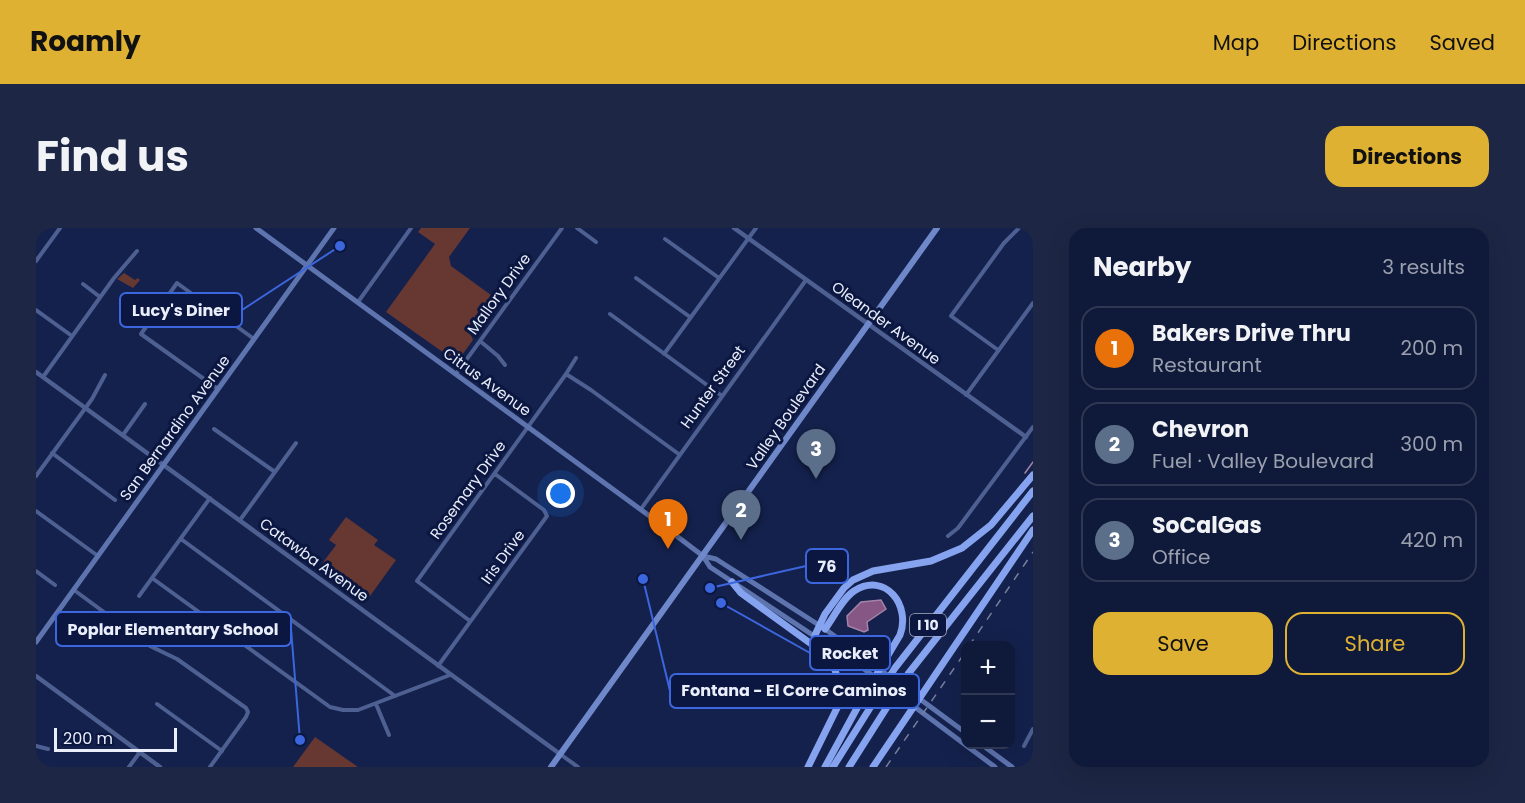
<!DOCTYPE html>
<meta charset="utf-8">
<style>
body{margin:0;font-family:Poppins,sans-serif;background:#1d2644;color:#f1f3f6}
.controls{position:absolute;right:18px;bottom:18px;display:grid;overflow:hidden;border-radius:12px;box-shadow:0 6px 24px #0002}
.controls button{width:54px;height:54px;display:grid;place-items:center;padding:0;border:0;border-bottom:2px solid #2f3853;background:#0f1939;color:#f1f3f6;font:30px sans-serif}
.scale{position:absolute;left:18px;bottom:15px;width:123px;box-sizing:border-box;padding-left:6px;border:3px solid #e9eefa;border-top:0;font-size:16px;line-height:21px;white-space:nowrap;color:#e9eefa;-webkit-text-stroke:4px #0b1741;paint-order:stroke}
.you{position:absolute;left:525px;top:266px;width:21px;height:21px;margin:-15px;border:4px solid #fff;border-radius:50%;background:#1a73e8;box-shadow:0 0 0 9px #1a73e833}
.badge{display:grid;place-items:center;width:39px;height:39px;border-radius:50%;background:#deb133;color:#fff;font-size:20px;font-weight:700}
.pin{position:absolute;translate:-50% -50px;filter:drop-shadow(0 2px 3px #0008)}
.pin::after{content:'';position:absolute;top:32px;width:21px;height:18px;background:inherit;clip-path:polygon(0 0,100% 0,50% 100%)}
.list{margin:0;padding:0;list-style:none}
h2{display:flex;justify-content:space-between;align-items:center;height:78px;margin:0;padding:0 24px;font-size:26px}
h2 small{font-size:20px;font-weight:400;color:#9ba0ae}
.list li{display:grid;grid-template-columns:39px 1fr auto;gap:18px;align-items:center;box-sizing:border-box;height:84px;margin:0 12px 12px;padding:0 12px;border:2px solid #2f3853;border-radius:18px}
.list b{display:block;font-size:22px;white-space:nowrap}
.list p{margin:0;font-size:20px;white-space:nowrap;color:#9ba0ae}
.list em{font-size:20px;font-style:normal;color:#9ba0ae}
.actions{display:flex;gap:12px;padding:18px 24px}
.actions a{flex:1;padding:14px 0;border:2px solid #deb133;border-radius:18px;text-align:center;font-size:21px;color:#deb133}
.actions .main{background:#deb133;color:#111}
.map{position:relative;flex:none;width:997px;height:539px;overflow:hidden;border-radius:18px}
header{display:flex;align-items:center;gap:36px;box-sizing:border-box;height:84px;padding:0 30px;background:#deb133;color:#111}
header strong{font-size:28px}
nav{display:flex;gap:33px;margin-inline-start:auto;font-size:21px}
.intro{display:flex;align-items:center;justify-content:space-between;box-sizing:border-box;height:144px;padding:0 36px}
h1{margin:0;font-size:42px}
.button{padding:15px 27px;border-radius:18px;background:#deb133;color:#111;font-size:21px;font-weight:700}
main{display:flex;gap:36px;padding:0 36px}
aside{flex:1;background:#0f1939;border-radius:18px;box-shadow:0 6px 24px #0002}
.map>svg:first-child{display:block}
</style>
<header>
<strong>Roamly</strong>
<nav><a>Map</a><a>Directions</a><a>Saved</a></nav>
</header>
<div class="intro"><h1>Find us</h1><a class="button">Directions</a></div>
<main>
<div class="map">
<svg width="997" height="539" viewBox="0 0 997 539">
<rect width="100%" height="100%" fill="#14214c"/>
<path fill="#673731" d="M385,0h49l-21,29 2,9 40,29 -23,32 3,2 -1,4 3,7 -14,19 -5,1 -68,-48 49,-68 -17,-12z
M88,45l11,7 3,-2 2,2 -7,8 -16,-9z
M310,289l32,23 -4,5 22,15 -31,43 -47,-34 18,-24 -7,-5z
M279,509l43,30h-65z"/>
<path fill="#865785" stroke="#a484a8" stroke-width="1.5" d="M845,372l5,9 -19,13 1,8 -4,2 -16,-6 -1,-10 14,-14z"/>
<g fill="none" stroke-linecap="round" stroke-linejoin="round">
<path stroke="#a484a8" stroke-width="1.5" d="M989,245l8,-11"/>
<path stroke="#4d6091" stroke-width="4" d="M541,0l19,14
M629,11l54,39
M0,33l24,-33
M600,50l54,39
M47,56l17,13
M322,74l53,-74
M0,82l36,26
M574,86l112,82
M444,113l18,15 7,9
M962,122l-47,-34 53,-73 15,-15
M628,126l92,-126
M420,146l106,-146
M530,146l25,16 89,65
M7,149l71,-99 23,-27
M182,161l-77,-55 36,-51 77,56
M930,167l67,-92
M178,201l61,43
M87,207l22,-31
M16,225l63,47
M0,248l56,-77 13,-24
M605,281l165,-229
M0,283l62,45
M204,292l56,-77
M912,308l10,-8 75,-101
M145,311l214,157
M0,343l19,14
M116,350l178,129 13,3h15l92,-35
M38,362l76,56 27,13 69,49 2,4 -2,5 -36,50
M103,368l71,-98
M434,393l-53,-40 149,-207 10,-16
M402,438l109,-150 -3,-6 -49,-36
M121,476l65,47
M340,476l13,31
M0,518l12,3
M988,518l9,-17
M524,526l18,13
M93,539l11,-15"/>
<path stroke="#4d6091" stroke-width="4.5" d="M698,0l292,209
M0,144l524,382
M0,448l124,91"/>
<path stroke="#5e74ae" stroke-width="5" d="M220,0l414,303 33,25 7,11 154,102 131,98
M667,328l13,3 109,70 141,104
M0,414l298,-414
M945,516l31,23"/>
<path stroke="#6f88ca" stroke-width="6" d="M515,539l386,-539"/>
<path stroke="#86a3f0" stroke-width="7" d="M696,354l9,11 80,58 14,19 5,17 -2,19 -30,61
M789,401c9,-12 17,-30 29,-38 32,-20 57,15 46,44l-38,64 -37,68
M779,407l10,-21 19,-26 9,-8 20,-9 58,-10 31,-13 29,-23 42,-50
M797,539l62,-99 138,-177
M813,539l59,-93 125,-158
M837,539l160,-237"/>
<path stroke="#76809c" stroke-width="1.5" stroke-dasharray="8 8" stroke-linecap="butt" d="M933,418l64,-94
M850,539l80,-116"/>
</g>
<g text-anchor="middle" stroke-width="6" stroke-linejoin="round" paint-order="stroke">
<rect fill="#0b1741" stroke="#a6aec2" stroke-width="1.5" x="874" y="386" width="36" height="22" rx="4.5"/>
<g font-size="14" font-weight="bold" fill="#e9eefa">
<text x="892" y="402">I 10</text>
</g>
<g font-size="15" fill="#e9eefa" stroke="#0b1741">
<text transform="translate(463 66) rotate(-54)" y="5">Mallory Drive</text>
<text transform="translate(850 95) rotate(36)" y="5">Oleander Avenue</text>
<text transform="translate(451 154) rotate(36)" y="5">Citrus Avenue</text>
<text transform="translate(677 159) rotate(-54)" y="5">Hunter Street</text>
<text transform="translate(750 189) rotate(-55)" y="5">Valley Boulevard</text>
<text transform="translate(139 200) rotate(-54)" y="5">San Bernardino Avenue</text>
<text transform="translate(432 262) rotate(-54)" y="5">Rosemary Drive</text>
<text transform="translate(467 329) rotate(-54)" y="5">Iris Drive</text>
<text transform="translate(278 332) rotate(36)" y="5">Catawba Avenue</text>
</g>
</g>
<path fill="none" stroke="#3c66dd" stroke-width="2" d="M304 18L206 82M674 360L770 338M264 512L255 401M685 375L774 425M607 351L634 463"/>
<g fill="#3c66dd" stroke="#0b1741" stroke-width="2">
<circle cx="304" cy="18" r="6"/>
<circle cx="674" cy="360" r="6"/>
<circle cx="264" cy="512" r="6"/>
<circle cx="685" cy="375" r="6"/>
<circle cx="607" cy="351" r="6"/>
</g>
<g fill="#0b1741" stroke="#3c66dd" stroke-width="2">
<rect x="84" y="65" width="122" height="34" rx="6"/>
<rect x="770" y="321" width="42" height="34" rx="6"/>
<rect x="20" y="384" width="235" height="34" rx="6"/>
<rect x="774" y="408" width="80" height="34" rx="6"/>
<rect x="634" y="446" width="249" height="34" rx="6"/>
</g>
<g font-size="16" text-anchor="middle" font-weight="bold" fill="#e9eefa">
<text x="145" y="88">Lucy's Diner</text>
<text x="791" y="344">76</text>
<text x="137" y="407">Poplar Elementary School</text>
<text x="814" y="431">Rocket</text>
<text x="758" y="468">Fontana - El Corre Caminos</text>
</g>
</svg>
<div class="controls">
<button>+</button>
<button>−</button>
</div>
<div class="scale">200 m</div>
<div class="you"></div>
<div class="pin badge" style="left:632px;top:321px;background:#e8710a">1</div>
<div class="pin badge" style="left:705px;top:312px;background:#5c6f8a">2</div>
<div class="pin badge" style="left:780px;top:251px;background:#5c6f8a">3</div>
</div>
<aside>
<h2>Nearby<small>3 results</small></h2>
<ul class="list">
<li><span class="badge" style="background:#e8710a">1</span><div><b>Bakers Drive Thru</b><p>Restaurant</p></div><em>200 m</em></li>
<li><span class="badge" style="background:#5c6f8a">2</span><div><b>Chevron</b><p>Fuel · Valley Boulevard</p></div><em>300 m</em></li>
<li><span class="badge" style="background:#5c6f8a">3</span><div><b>SoCalGas</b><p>Office</p></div><em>420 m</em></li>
</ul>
<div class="actions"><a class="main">Save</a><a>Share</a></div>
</aside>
</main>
